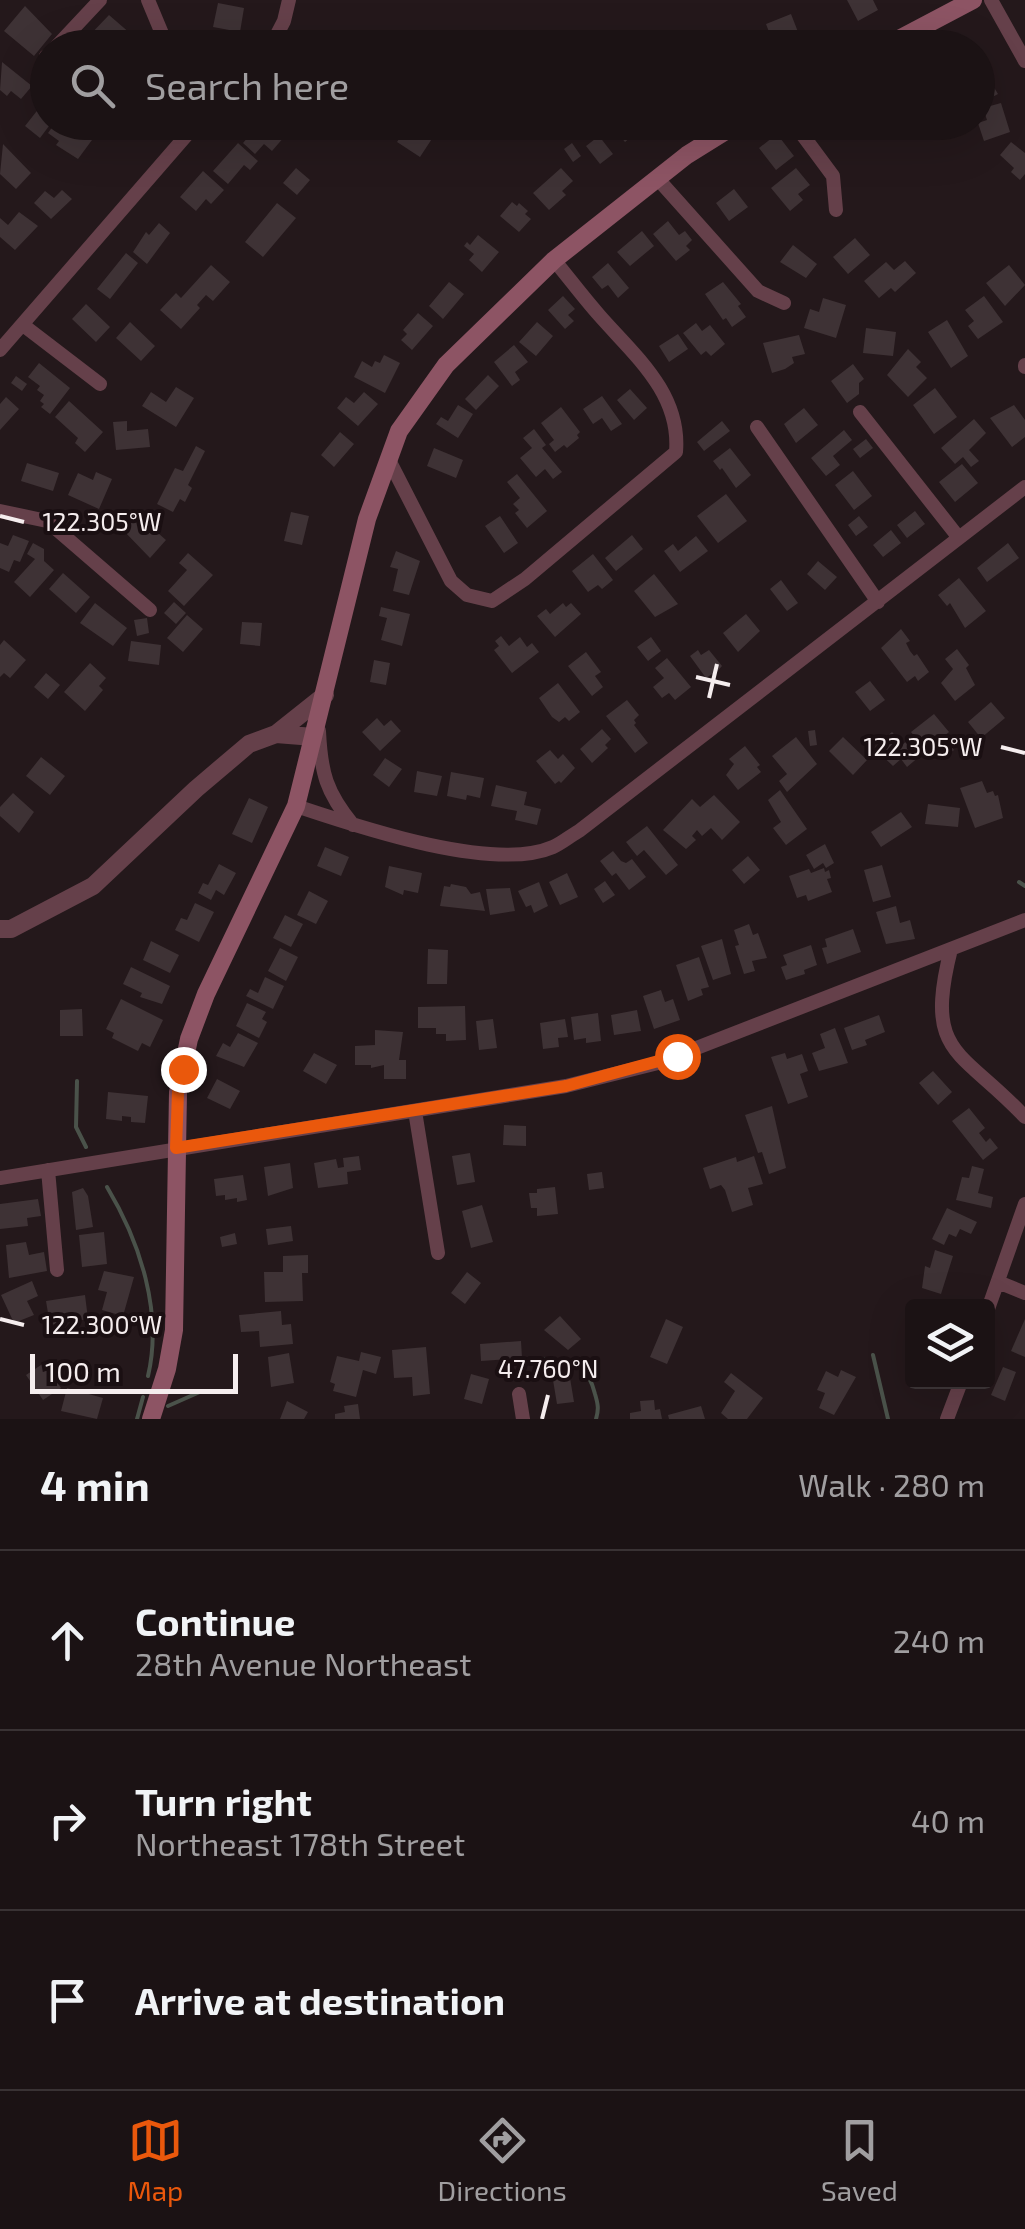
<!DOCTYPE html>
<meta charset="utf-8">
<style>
body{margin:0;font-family:"Exo 2",sans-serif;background:#241b1d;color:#f1f3f6}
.controls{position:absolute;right:30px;bottom:30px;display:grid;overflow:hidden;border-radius:10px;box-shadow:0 10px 40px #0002}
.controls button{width:90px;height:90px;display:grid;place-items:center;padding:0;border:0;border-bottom:2px solid #393234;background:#1b1214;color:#f1f3f6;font:50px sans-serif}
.scale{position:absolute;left:30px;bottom:25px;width:208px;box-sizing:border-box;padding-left:10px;border:5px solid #f5edee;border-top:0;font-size:28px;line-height:35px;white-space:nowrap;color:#f5edee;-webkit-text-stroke:8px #1a0f12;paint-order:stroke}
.stop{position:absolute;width:30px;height:30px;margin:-22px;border:8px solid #ea580c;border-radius:50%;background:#fff}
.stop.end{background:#ea580c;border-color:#fff;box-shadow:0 2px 10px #0008}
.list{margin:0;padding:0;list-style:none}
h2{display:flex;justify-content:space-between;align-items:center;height:130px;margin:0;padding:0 40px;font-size:42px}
h2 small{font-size:32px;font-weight:400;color:#a09ea0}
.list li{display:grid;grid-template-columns:65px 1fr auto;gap:30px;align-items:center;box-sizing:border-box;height:180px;padding:0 40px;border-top:2px solid #393234}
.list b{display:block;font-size:38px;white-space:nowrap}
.list p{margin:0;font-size:32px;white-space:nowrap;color:#a09ea0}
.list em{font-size:32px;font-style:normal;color:#a09ea0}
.icon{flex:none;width:55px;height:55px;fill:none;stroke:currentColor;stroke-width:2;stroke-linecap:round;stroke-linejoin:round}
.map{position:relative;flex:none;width:1025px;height:1419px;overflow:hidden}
.search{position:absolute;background:#1b1214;box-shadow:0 10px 40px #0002;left:30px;right:30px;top:30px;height:110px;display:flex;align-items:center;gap:25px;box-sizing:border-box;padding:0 35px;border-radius:55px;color:#a09ea0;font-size:38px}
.sheet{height:670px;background:#1b1214}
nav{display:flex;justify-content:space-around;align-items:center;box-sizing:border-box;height:140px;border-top:2px solid #393234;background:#1b1214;font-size:28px;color:#a09ea0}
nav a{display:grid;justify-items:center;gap:5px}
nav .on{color:#ea580c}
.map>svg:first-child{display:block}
</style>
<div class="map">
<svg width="1025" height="1419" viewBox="0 0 1025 1419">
<rect width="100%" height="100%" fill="#24181b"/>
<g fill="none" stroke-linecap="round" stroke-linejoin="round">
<path stroke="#4a524a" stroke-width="4" d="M1019,882l6,4
M77,1081l-1,46 10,20
M107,1187c33,55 56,125 41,189
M873,1355l15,64
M545,1359c30,6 42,3 50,35 3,10 4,15 1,25
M168,1406l34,-15
M137,1419l6,-22"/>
</g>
<path fill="#3e3235" d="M847,0h26l5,10 -20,11z
M218,3l26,5 -4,24 -27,-5z
M25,6l27,28 -18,22 -30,-25z
M791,14l9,23 -5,2 4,9h-24l-9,-24z
M109,15l22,19 -12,14h-23l-10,-9z
M407,32l30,16h-38z
M962,35l7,13h-28z
M2,62l30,24 -11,13 -10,-8 -4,5 -7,-6z
M981,66l17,28 -17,9 -3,-6v-29z
M1001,103l9,29 -26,9 -6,-18 9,-3 -4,-12z
M40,107l8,6v9h4l-12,16 -15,-12z
M56,122h22l5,4 -3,4 12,10 -14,19 -22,-14 3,-4 -11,-8z
M261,122h23l7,7 -19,22 -8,-7 -9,10 -12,-11z
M410,122h33l-23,35 -23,-15z
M609,122h28l-4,4 4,6 -12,10z
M777,134l17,22 -18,14 -17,-22z
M599,136l14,18 -13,10 -14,-18z
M1011,142l14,11v21l-5,6 -9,-8 3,-4 -14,-13z
M238,143l20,18 -8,9 -6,-5 -16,19 -15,-13z
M572,143l9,13 -8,6 -9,-13z
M3,144l28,29 -15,16 -16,-15z
M296,168l14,12 -13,15 -14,-12z
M561,168l12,13 -11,10 4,4 -17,15 -16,-17z
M796,168l14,17 -12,9 5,6 -13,11 -19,-23z
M203,171l21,19 -13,14 -5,-5 -10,12 -16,-14z
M734,189l14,18 -19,14 -13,-18z
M62,190l10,9 -21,20 -17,-16 11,-12 9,7z
M512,202l5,4 2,-3 9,8 -3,3 6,5 -12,13 -19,-16z
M277,203l19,15 -33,39 -18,-15z
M19,212l19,14 -23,24 -15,-13v-19l8,7z
M668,221l11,14 6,-4 7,9 -6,6 4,4 -14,11 -23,-27z
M159,223l11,10 -23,31 -14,-12 13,-20 3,3z
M642,231l12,15 -24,20 -13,-14z
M478,235l21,17 -17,20 -13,-12 5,-6 -10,-8 3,-4 3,3z
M855,238l15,17 -22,19 -15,-17z
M793,245l24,19 -11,14 -26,-16z
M126,253l12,10 -28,36 -13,-10z
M905,261l11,12 -21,19 -4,-4 -12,10 -15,-17 22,-19 8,8z
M608,263l21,25 -11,10 -10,-13 -6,4 -10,-12z
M211,265l19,17 -17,19 -7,-6 -9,10 3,3 -19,21 -21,-19 16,-17 5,5z
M1009,265l16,20 -20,21 -19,-23z
M449,282l15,12 -21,25 -14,-13z
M723,282l18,22 -3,2 8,11 -14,10 -6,-9 -3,2 -18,-26z
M563,296l12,13 -7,6 6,6 -9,8 -17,-19z
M984,296l19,26 -25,17 -10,-13 6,-5 -9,-11z
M823,298l23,7 -10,33 -32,-10 6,-19 9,3z
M86,304l24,23 -14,15 -24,-23z
M418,313l15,13 -21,24 -11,-10 6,-6 -4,-4z
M947,320l21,36 -17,12 -23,-36z
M130,322l25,24 -14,15 -25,-23z
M537,322l16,14 -17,20 -17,-14z
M696,323l6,8 8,-6 15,19 -14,12 -5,-5 -5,4 -18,-22z
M866,328l30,4 -3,24 -30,-3z
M678,334l10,15 -19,13 -10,-16z
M799,335l6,19 -13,3 2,6 -9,6 -13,4 -9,-30z
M514,345l14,17 -13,10 5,8 -8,6 -18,-24z
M908,349l13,13 -5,5 11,11 -19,19 -21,-22z
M384,355l16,8 -15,30 -31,-16 8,-16 10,6 3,-6 5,2z
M39,363l31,25 -20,26 -9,-7 3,-3 -4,-3 4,-6 -7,-5 3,-4 -12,-9z
M853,364l11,15 -5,4v11l-12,9 -16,-22z
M488,375l11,11 -23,24 -11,-11z
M16,376l11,8 -5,7 -11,-8z
M176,387l18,11 -18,29 -34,-21 9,-14 15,10z
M935,388l22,29 -23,17 -21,-29z
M630,389l17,19 -13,12 -17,-20z
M364,392l14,12 -20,22 -21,-18 9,-11 8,6z
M602,396l20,28 -11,7 -9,-13 -9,6 -10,-15z
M6,397l13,12 -19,21v-26z
M69,401l34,31 -18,20 -10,-9 3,-5 -23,-21z
M458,405l15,9 -15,24 -22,-14 5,-7 7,4z
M1014,405l11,15v17l-13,10 -22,-29z
M561,407l19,25 -3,3 2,3 -12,10 -3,-3 -9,7 -6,-8 5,-4 -13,-17z
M804,408l14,17 -22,18 -12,-19z
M974,419l12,14 -17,17 10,11 -8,6 -8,-10 -8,7 -14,-16z
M127,421v10l21,-2 2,18 -34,3 -3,-28z
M722,421l8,10 -26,20 -7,-9z
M534,429l12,16 -4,3 20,24 -9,7 -8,-10 -9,8 -16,-19 12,-10 -9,-10z
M844,430l8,10 -19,16 7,9 -14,11 -15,-18z
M340,432l14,12 -20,23 -13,-12z
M866,439l7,9 -13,10 -7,-9z
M196,446l9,5 -17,34 4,3 -7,14 -5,-3 -7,13 -16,-8 18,-36 8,3z
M434,448l29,12 -7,18 -29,-12z
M730,448l21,27 -15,13 -14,-20 -2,2 -7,-9z
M27,463l32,10 -6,18 -32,-10z
M962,464l16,19 -23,19 -16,-20z
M853,471l19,25 -18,14 -19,-25z
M96,472l16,7 -13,30 -31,-14 10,-22 15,7z
M517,474l30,37 -20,17 -12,-15 4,-3 -6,-6 7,-6 -13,-16z
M726,494l21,27 -29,22 -21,-27z
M915,511l10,13 -18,14 -10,-13z
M291,512l18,4 -7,29 -18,-4z
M135,513l31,27 -16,18 -28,-29z
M500,516l18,27 -14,10 -19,-27z
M859,516l9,11 -12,9 -8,-11z
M891,530l10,13 -18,14 -10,-12z
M13,535l16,6 -9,21 -6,-2 -5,12 -9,-4v-25l8,3z
M632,535l11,14 -27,22 -11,-13z
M696,536l12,15 -28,21 -16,-21 9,-7 5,7z
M33,543l11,6v12l10,9 -24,27 -16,-15 21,-23 -8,-5z
M1008,543l11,15 -32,24 -10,-14z
M396,551l24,10 -11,34 -16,-4 5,-22 -8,-2z
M188,553l25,22 -29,31 -16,-15 19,-21 -8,-7z
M593,554l20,26 -11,9 -4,-4 -10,7 -16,-21z
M818,561l19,16 -12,13 -18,-16z
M63,573l27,24 -14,16 -27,-24z
M654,574l24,30 -23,13 -21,-26z
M959,578l27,33 -21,17 -15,-25 -3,3 -9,-11z
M781,580l17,23 -11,8 -17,-22z
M174,602l12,11 -10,11 -12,-11z
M95,603l32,25 -14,18 -33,-23z
M563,603l3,4 5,-4 10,11 -26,23 -18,-21 9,-7 4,5z
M381,607l29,7 -8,32 -21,-6 6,-22 -8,-2z
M746,614l14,17 -22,21 -15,-19z
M187,615l16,14 -20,23 -16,-14z
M147,618l2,15 -12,3 -3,-16z
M242,622l20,1 -2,23 -20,-2z
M901,629l9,12 -4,2 4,8 4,5 3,-2 12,18 -11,9 -3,-5 -8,6 -26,-34z
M501,636l8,10 11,-9 7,10 5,-4 7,9 -27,21 -18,-23 5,-4 -4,-5z
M651,637l10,14 -13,10 -11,-14z
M4,640l22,20 -16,18 -6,-5 -4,4v-32z
M131,641l30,4 -2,20 -31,-4z
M957,649l12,16 -3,3 9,17 -20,16 -14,-18 12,-14 -8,-10z
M698,650l3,5 8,-5 13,16 -9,10 -1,-2 -6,4 -16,-22z
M586,652l15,20 -6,4 8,11 -11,9 -24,-30z
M667,658l24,29 -16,13 -6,-7 -7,5 -9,-11 11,-9 -9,-10z
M374,660l16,3 -4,22 -16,-3z
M90,663l16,15 -7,8 4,4 -18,21 -21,-19z
M46,673l14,12 -12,14 -14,-12z
M870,681l15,19 -15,11 -15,-19z
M558,683l22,29 -11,9 -4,-4 -6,5 -7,-5 -13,-19z
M627,700l12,15 -5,5 2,3 -2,2 14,18 -13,10 -29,-37z
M991,702l14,16 -24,20 -13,-16z
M934,714l15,18 -6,5 11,13 -13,10 -11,-13 -4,3 -15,-18z
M377,718l7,8 7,-6 10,11 -21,20 -18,-19z
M602,729l9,10 -6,6 3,3 -16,15 -12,-14z
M815,730l2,15 -7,1 -2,-15z
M892,732l11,12 4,-3 13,15 -13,11 -6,-8 -8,7 -19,-18z
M796,737l21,27 -30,28 -8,-11 8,-7 -15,-18z
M843,737l24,23 -14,15 -24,-24z
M745,746l15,19 -3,2 4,5 -23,18 -12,-15 8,-11 -5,-5z
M550,750l8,9 5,-5 12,14 -14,15 -2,-2 -4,3 -19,-23z
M41,757l24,19 -15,19 -24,-19z
M385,758l17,11 -13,18 -16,-12z
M417,771l25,5 -5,20 -23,-4z
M451,772l33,6 -4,20 -13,-3 -1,5 -19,-4z
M982,781l5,12 6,-2 2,5 3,-1 5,23 -28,10 -15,-40z
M496,785l31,7 -3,13 17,4 -4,16 -22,-5 2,-9 -26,-5z
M780,790l27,39 -21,16 -13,-17 8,-6 -13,-22z
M13,793l21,19 -15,21 -19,-17v-9z
M714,795l26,27 -18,18 -11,-12 -9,8 -5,-6 -5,6 4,4 -10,9 -23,-19 29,-31 8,8z
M249,798l19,9 -16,36 -20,-9z
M928,804l32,4 -2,19 -33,-3z
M901,812l11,15 -31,20 -10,-15z
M647,826l31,39 -12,10 -22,-25 -7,6 -11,-14z
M825,844l9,19 -8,5 -3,-5 -9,6 -8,-14z
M325,847l24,10 -8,19 -24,-10z
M613,851l8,10 5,2 6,-4 14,18 -17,13 -13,-17 -4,3 -12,-15z
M748,856l12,14 -16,14 -12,-14z
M219,864l17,9 -12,22 -8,-5 -5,10 -13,-7 5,-10 5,2z
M882,865l9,32 -18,5 -9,-32z
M389,866l33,7 -4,20 -14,-3 -1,5 -18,-8z
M824,868l1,4 4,-2 2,8 -4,1 5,13 -24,9 -2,-6 -9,3 -8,-22 20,-7 2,4z
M567,873l11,24 -18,8 -11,-23z
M605,881l10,14 -12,8 -9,-14z
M539,882l9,24 -14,7 -3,-8 -5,2 -8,-16z
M451,884l15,3 5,7 9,-2 5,19 -45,-5 4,-20 6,1z
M510,888l5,23 -25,4 -4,-26z
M309,891l19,10 -12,23 -19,-9z
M195,903l19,9 -15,30 -24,-12 6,-12 6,2z
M896,906l4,17 10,-3 5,19 -29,5 -10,-32z
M285,915l18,9 -12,23 -18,-9z
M749,924l4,11 5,-2 9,25 -15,3 3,10 -11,3 -9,-28 4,-1 -5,-15z
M853,929l8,23 -34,12 -5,-16 5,-1 -2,-8z
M722,939l9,35 -18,6 -12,-34z
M151,941l28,14 -9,18 -27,-13z
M811,945l6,20 -13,5 1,4 -19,6 -5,-13 6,-2 -4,-10z
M280,948l18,9 -12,24 -18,-10z
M428,949l20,1 -1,34h-20z
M699,957l10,30 -8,2 2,6 -15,6 -12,-36z
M131,967l39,19 -8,18 -22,-7 2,-4 -19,-9z
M265,977l19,9 -11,23 -27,-13 4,-7 8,4z
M661,990l4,12 8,-3 7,21 -26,9 -11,-33z
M121,999l42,21 -13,27 -8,-4 -4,8 -26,-13 2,-5 -8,-4z
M247,1003l19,9 -4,7 5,3 -8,16 -23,-12z
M465,1006l1,34 -20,1v-7h-10v-6h-18v-21z
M82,1009l1,27h-23v-26z
M637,1010l4,21 -27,4 -3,-20z
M598,1013l3,28 -15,2v-5l-12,2 -3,-23z
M879,1015l6,17 -20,8 2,5 -15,5 -8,-22z
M493,1019l4,29 -18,2 -3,-29z
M565,1019l3,18 -10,1 1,9 -16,2 -3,-26z
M835,1028l13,35 -29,8 -7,-18 13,-5 -5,-14z
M375,1030l28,2 -4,28h7v19h-22v-14l-13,3v-3h-16v-19l20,-1z
M238,1033l20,10 -14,24 -28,-11 7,-13 7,4z
M314,1053l23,12 -11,19 -23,-13z
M785,1053l2,6 15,-5 6,17 -8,3 8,23 -20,7 -17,-47z
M933,1071l19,21 -14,13 -19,-22z
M217,1079l23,12 -10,18 -23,-11z
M108,1092l40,4 -3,27 -14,-1v-5l-9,-1v5l-16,-2z
M772,1106l14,62 -17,6 -7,-22 -4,1 -13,-38z
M969,1108l16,20 -6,5 7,9 4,-4 8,10 -15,12 -31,-39z
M504,1125l22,1v20l-23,-1z
M470,1153l5,29 -18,3 -5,-29z
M359,1156l2,14 -14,2 1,12 -30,4 -4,-25 22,-4 2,9 6,-1 -1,-9z
M754,1156l9,28 -15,4 5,17 -21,7 -7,-22 -4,-5 -11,4 -7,-21 33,-11 1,5z
M290,1163l3,25 -25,8 -4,-29z
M972,1166l12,3 -6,24 15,4 -2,11 -35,-8 6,-23 7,1z
M602,1172l2,16 -15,2 -2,-16z
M243,1175l4,25 -10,2v-4l-12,2v-5l-9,1 -2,-17z
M555,1187l3,27 -21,2v-8h-6l-2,-15h8v-4z
M83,1188l5,8 5,31 -17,3 -4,-38z
M38,1199l3,17 -14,2 1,8 -28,3v-25z
M482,1205l11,37 -22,6 -9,-37z
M947,1208l30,14 -6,12 -11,-5 -4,8 -7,-3 -5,11 -12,-6z
M291,1226l2,15 -25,4 -2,-16z
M104,1232l3,32 -25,3 -3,-32z
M235,1233l2,11 -15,3 -2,-10z
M26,1242l3,13 15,-3 3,19 -38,7 -3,-33z
M935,1250l18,6 -12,38 -19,-6 3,-22 5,2z
M308,1255v18h-6l1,28 -38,1 -1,-30h19v-16z
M104,1271l30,6 -11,39 -21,-6 5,-18 -9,-2z
M467,1272l14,11 -16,21 -14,-11z
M32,1281l6,15 -11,5 7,14 -20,8 -13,-28z
M85,1295l3,24 -38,6 -4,-24z
M281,1311l1,14 9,-1 2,20 -33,3 -1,-16 -18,1 -2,-17z
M912,1311v26h-2l-4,-25z
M560,1316l21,23 -13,11 -24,-20z
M666,1319l17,8 -16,37 -17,-7z
M1025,1319v38l-14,-6z
M521,1341l1,17 -41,3 -1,-17z
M426,1347l4,47 -17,2 -1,-19 -18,1 -2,-28z
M361,1352l20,5 -5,17 -13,-4 -7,27 -23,-6 2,-7 -5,-2 7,-26 22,5z
M289,1353l5,30 -23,4 -3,-30z
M44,1363l17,25 -18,12 -17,-25z
M1003,1367l13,5 -11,29 -14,-6z
M841,1370l15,7 -22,38 -15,-7 6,-15 -8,-3 9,-19 12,6z
M569,1372l5,30 -17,2 -5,-30z
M731,1373l32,25 -16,21h-19l-7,-6 14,-22 -11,-9z
M471,1374l18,5 -7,25 -18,-5z
M67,1388l36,10 -6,21 -36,-8z
M654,1400l1,10 5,-1 2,10h-32v-6l11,-2 -1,-10z
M287,1401l21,11 -4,7h-24z
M358,1404l2,15h-25v-5l10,-2 -1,-6z
M701,1406l4,13h-36l-1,-4z"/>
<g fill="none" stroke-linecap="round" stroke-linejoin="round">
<path stroke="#65404a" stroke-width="14" d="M148,0l20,48
M991,0l34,61
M55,48l45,-48
M270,48l14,-27 5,-21
M46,56l2,-1
M793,122l40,54 3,34
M657,178l101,113 26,12
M23,325l77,59
M0,350l198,-228
M1025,365v2
M860,412l99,126
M757,427l121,175
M389,460l62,121 16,14 25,6 33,-22 151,-127c5,-59 -42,-97 -77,-137 -16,-18 -30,-37 -45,-55
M0,511l47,10 103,89
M319,731c2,42 7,61 34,94
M296,806c60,20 197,67 257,41 9,-4 17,-11 26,-16l446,-344
M951,949c-27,107 9,99 74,168
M415,1111l23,142
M48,1170l9,100
M0,1178l566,-92 92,-23 367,-143
M998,1282l27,11
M988,1309l37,-105
M519,1394l4,25
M947,1419l14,-37"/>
<path stroke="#65404a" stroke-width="18" d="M276,734l49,-39
M0,929h11l82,-43 103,-97 53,-45 27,-10 38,3"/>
<path stroke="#8d5464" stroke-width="18" d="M882,48l91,-48
M151,1419l16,-50 7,-39 4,-238 11,-53 17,-45 90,-188 71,-287 32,-88 47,-66 108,-105 133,-105 53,-33"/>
</g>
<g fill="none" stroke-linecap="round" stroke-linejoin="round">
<path stroke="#ea580c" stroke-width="12" d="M183,1069l-5,23 -2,56 390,-62 111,-30"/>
</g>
<path fill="none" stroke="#f5edee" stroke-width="4" d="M0,516l24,6M696,677l34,8M709,698l8,-34M1001,747l24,6M0,1319l24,6M542,1419l6,-24"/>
<g font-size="25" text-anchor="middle" fill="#f5edee" stroke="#1a0f12" stroke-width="8" stroke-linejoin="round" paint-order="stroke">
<text x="102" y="531">122.305°W</text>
<text x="923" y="756">122.305°W</text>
<text x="102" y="1334">122.300°W</text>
<text x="548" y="1378">47.760°N</text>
</g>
</svg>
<div class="controls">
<button><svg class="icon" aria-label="layers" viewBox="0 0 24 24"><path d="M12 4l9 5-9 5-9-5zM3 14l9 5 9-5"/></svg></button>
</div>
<div class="scale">100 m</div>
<div class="stop" style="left:677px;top:1056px"></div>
<div class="stop end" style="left:183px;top:1069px"></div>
<div class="search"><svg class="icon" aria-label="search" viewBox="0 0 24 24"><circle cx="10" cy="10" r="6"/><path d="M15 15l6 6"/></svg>Search here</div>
</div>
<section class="sheet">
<h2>4 min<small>Walk · 280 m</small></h2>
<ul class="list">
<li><svg class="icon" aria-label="ahead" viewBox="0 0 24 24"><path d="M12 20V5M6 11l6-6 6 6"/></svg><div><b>Continue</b><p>28th Avenue Northeast</p></div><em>240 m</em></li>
<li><svg class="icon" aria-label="right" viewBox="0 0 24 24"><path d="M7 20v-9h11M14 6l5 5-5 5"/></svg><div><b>Turn right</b><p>Northeast 178th Street</p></div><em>40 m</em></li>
<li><svg class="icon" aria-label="arrive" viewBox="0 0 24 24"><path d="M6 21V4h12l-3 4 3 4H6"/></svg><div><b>Arrive at destination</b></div></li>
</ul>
</section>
<nav>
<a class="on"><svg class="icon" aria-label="map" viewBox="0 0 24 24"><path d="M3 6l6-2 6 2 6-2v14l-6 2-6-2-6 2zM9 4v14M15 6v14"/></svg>Map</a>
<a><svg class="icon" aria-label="directions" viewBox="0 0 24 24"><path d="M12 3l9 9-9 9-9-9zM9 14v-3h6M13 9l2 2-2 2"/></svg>Directions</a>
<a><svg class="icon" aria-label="saved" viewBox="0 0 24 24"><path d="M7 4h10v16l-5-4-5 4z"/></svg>Saved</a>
</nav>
